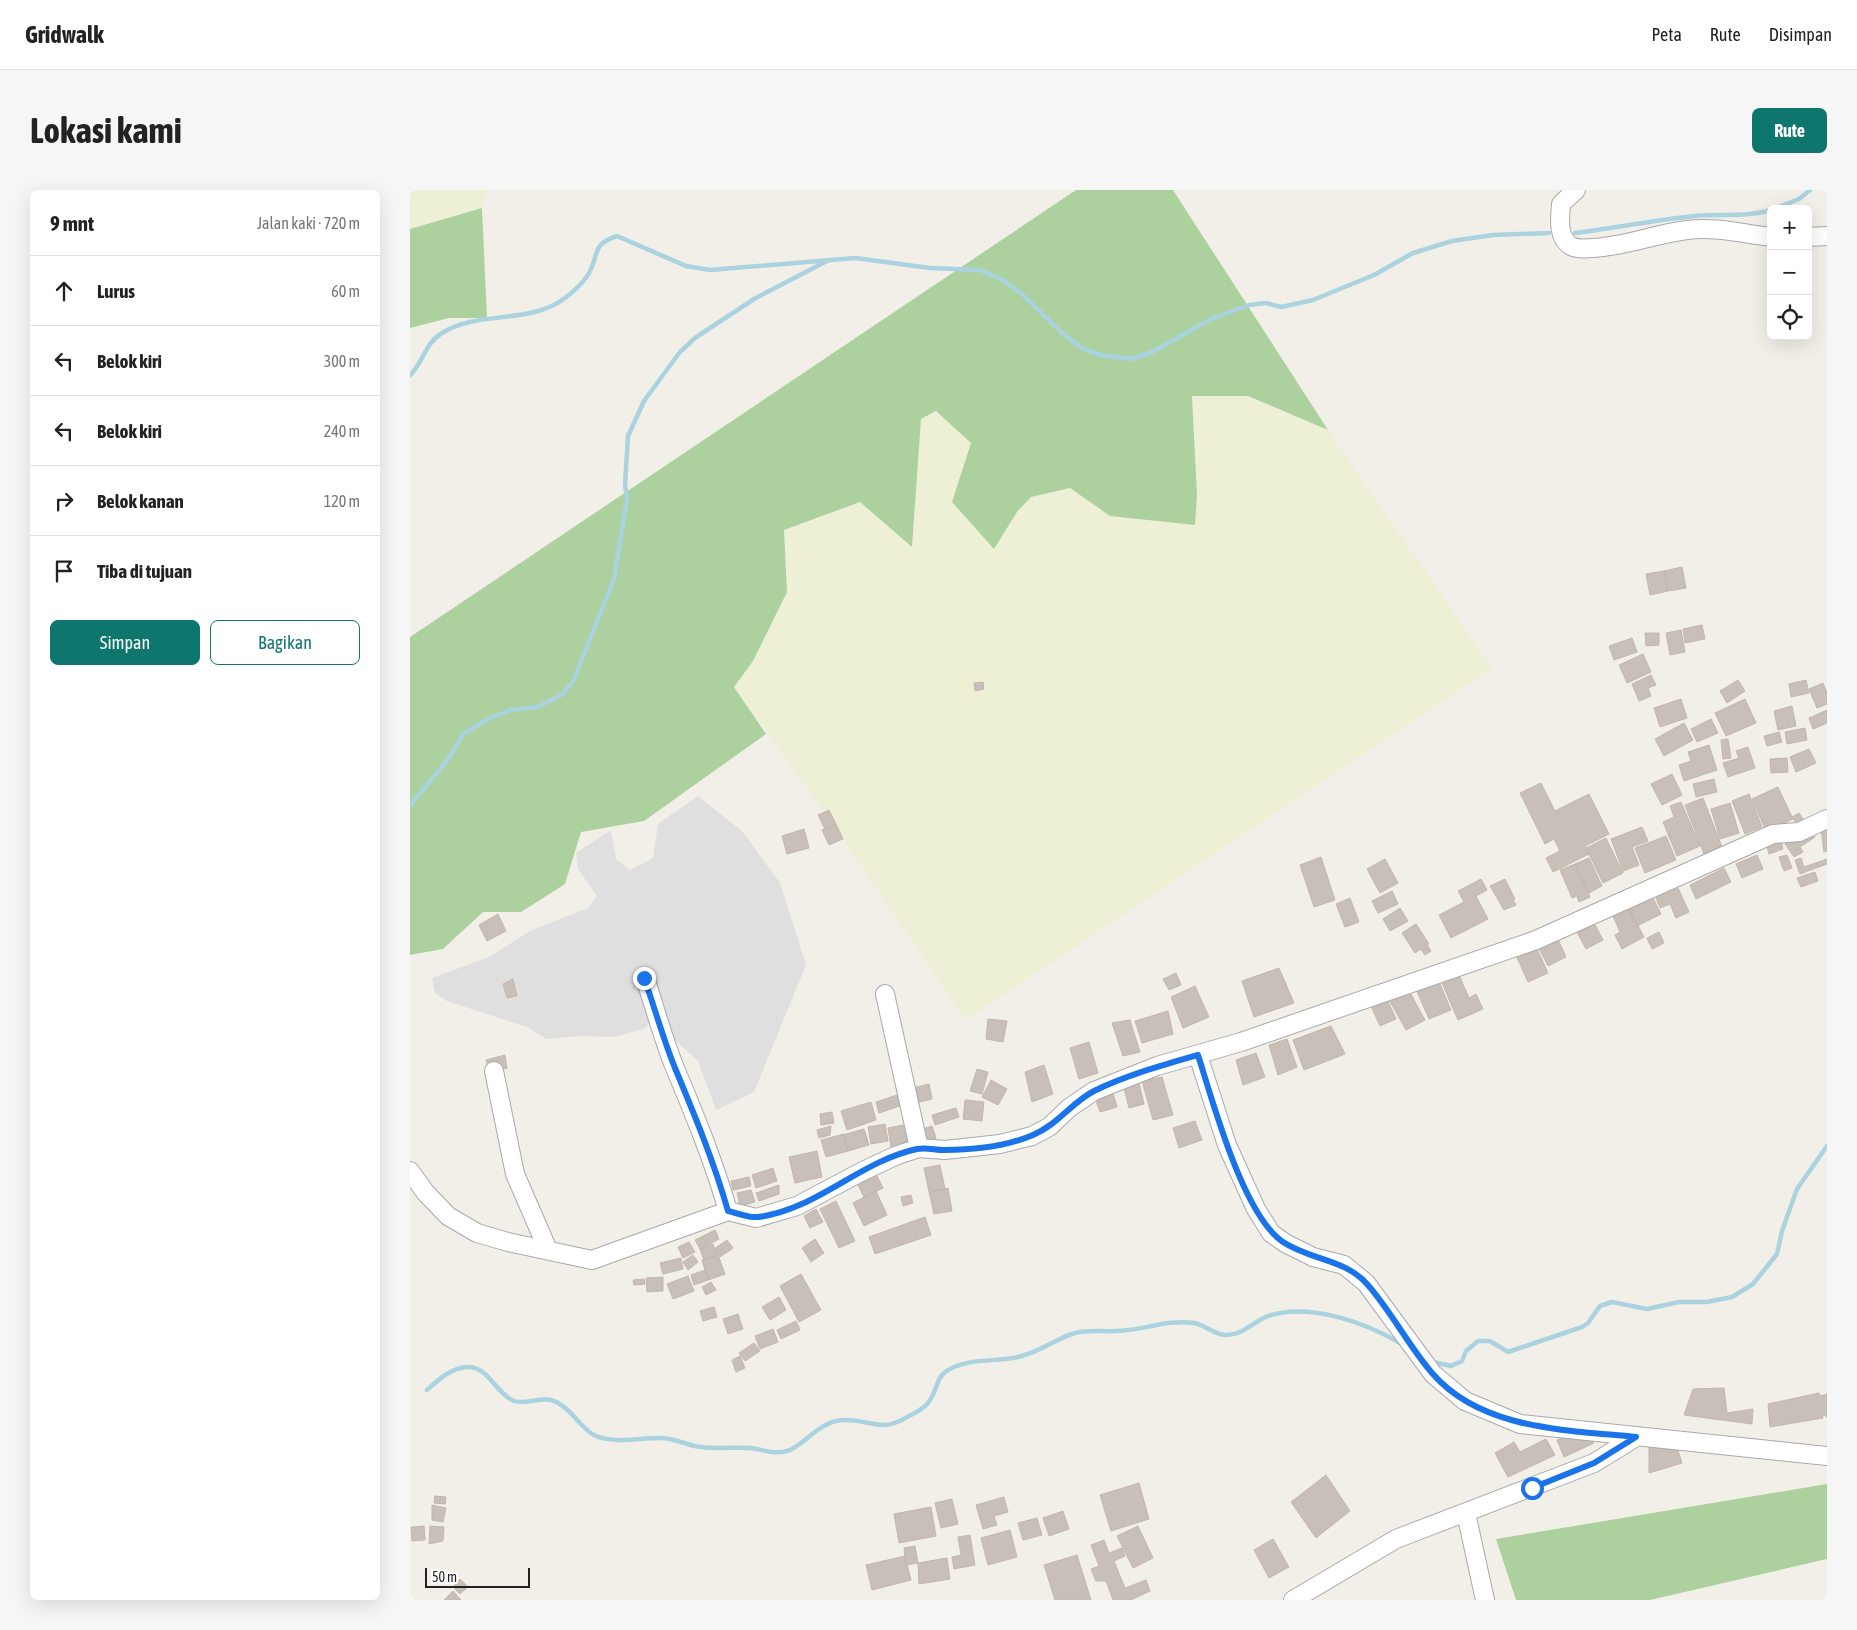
<!DOCTYPE html>
<html lang="id">
<meta charset="utf-8">
<style>
body{margin:0;font-family:"Asap Condensed",sans-serif;background:#f6f6f6;color:#222}
.controls{position:absolute;right:15px;top:15px;display:grid;overflow:hidden;border-radius:8px;box-shadow:0 5px 20px #0002}
.controls button{width:45px;height:45px;display:grid;place-items:center;padding:0;border:0;border-bottom:1px solid #e0e0e0;background:#fff;color:#222;font:25px sans-serif}
.scale{position:absolute;left:15px;bottom:12px;width:105px;box-sizing:border-box;padding-left:5px;border:2px solid #222;border-top:0;font-size:14px;line-height:18px;white-space:nowrap;color:#222;-webkit-text-stroke:4px #fff;paint-order:stroke}
.stop{position:absolute;width:15px;height:15px;margin:-11px;border:4px solid #1a73e8;border-radius:50%;background:#fff}
.stop.end{background:#1a73e8;border-color:#fff;box-shadow:0 1px 5px #0008}
.list{margin:0;padding:0;list-style:none}
h2{display:flex;justify-content:space-between;align-items:center;height:65px;margin:0;padding:0 20px;font-size:21px}
h2 small{font-size:16px;font-weight:400;color:#767676}
.list li{display:grid;grid-template-columns:32px 1fr auto;gap:15px;align-items:center;box-sizing:border-box;height:70px;padding:0 20px;border-top:1px solid #e0e0e0}
.list b{display:block;font-size:19px;white-space:nowrap}
.list em{font-size:16px;font-style:normal;color:#767676}
.actions{display:flex;gap:10px;padding:15px 20px}
.actions a{flex:1;padding:11px 0;border:1px solid #0f766e;border-radius:8px;text-align:center;font-size:18px;color:#0f766e}
.actions .main{background:#0f766e;color:#fff}
.icon{flex:none;width:28px;height:28px;fill:none;stroke:currentColor;stroke-width:2;stroke-linecap:round;stroke-linejoin:round}
.map{position:relative;flex:none;width:1417px;height:1410px;overflow:hidden;border-radius:8px}
header{display:flex;align-items:center;gap:30px;box-sizing:border-box;height:70px;padding:0 25px;background:#fff;border-bottom:1px solid #e0e0e0}
header strong{font-size:24px}
nav{display:flex;gap:28px;margin-inline-start:auto;font-size:18px}
.intro{display:flex;align-items:center;justify-content:space-between;box-sizing:border-box;height:120px;padding:0 30px}
h1{margin:0;font-size:35px}
.button{padding:12px 22px;border-radius:8px;background:#0f766e;color:#fff;font-size:18px;font-weight:700}
main{display:flex;gap:30px;padding:0 30px}
aside{flex:1;background:#fff;border-radius:8px;box-shadow:0 5px 20px #0002}
.map>svg:first-child{display:block}
</style>
<header>
<strong>Gridwalk</strong>
<nav><a>Peta</a><a>Rute</a><a>Disimpan</a></nav>
</header>
<div class="intro"><h1>Lokasi kami</h1><a class="button">Rute</a></div>
<main>
<aside>
<h2>9 mnt<small>Jalan kaki · 720 m</small></h2>
<ul class="list">
<li><svg class="icon" aria-label="ahead" viewBox="0 0 24 24"><path d="M12 20V5M6 11l6-6 6 6"/></svg><div><b>Lurus</b></div><em>60 m</em></li>
<li><svg class="icon" aria-label="left" viewBox="0 0 24 24"><path d="M17 20v-9H6M10 6l-5 5 5 5"/></svg><div><b>Belok kiri</b></div><em>300 m</em></li>
<li><svg class="icon" aria-label="left" viewBox="0 0 24 24"><path d="M17 20v-9H6M10 6l-5 5 5 5"/></svg><div><b>Belok kiri</b></div><em>240 m</em></li>
<li><svg class="icon" aria-label="right" viewBox="0 0 24 24"><path d="M7 20v-9h11M14 6l5 5-5 5"/></svg><div><b>Belok kanan</b></div><em>120 m</em></li>
<li><svg class="icon" aria-label="arrive" viewBox="0 0 24 24"><path d="M6 21V4h12l-3 4 3 4H6"/></svg><div><b>Tiba di tujuan</b></div></li>
</ul>
<div class="actions"><a class="main">Simpan</a><a>Bagikan</a></div>
</aside>
<div class="map">
<svg width="1417" height="1410" viewBox="0 0 1417 1410">
<rect width="100%" height="100%" fill="#f2efe9"/>
<path fill="#e0dfdf" d="M288,606l45,36 37,51 26,82 -52,127 -38,18 -18,-49 -33,-30 -15,-9 -6,7 -30,8 -35,-1 -33,3 -19,-12 -80,-26 -12,-8 -3,-15 57,-21 41,-26 58,-23 9,-12 -19,-27 -2,-16 35,-23 5,29 14,11 23,-12 5,-34z"/>
<path fill="#eef0d5" d="M0,0h76l-4,18 -72,21z
M782,206h56l80,34 164,238 -527,352 -122,-181 -109,-152 19,-26 34,-69 -3,-62 76,-28 52,44 9,-127 15,-8 35,32 -19,59 42,46 23,-36 14,-15 40,-9 39,28 87,-21z"/>
<path fill="#add19e" d="M666,0h97l155,240 -80,-34h-56l5,99 -2,30 -85,-9 -40,-28 -39,9 -14,15 -23,37 -42,-47 19,-59 -35,-32 -15,8 -9,128 -52,-45 -76,28 3,62 -34,69 -19,26 32,47 -122,87 -63,11 -16,52 -44,28h-38l-40,37 -33,6v-318z
M72,18l5,110h-38l-39,10v-99z
M1417,1294v75l-177,41h-134l-20,-61z"/>
<g fill="none" stroke-linecap="round" stroke-linejoin="round">
<path stroke="#aad3df" stroke-width="4.5" d="M1364,19l25,-10 11,-9
M1165,43c40,-5 79,-13 119,-17 26,-3 51,2 77,-6
M0,185c13,-12 15,-32 32,-42 36,-23 88,-8 123,-35 8,-6 20,-17 24,-25 11,-20 2,-28 28,-37l69,30 24,4 145,-12 75,10 50,2 23,10 20,15 39,38 21,16 18,6 30,4 19,-6 61,-34 38,-14 17,-2 15,4 32,-7 61,-25 39,-22 39,-12 41,-6 56,-2
M0,615l39,-47 14,-24 27,-16 21,-8 27,-3 23,-12 12,-13 41,-103 13,-80 -2,-14 3,-49 16,-35 36,-49 15,-14 59,-39 73,-38
M1023,1172l18,4 11,-5 4,-10 12,-10h12l18,11 74,-25 6,-4 12,-17 12,-4 35,7 32,-7h28l25,-5 21,-13 24,-30 5,-23 15,-42 30,-43
M17,1200c11,-10 25,-23 41,-23 21,0 27,26 46,34 11,4 25,-4 37,-1 19,5 31,31 45,36 21,8 42,2 64,2 17,0 27,8 41,9 16,2 33,0 49,1 12,1 24,7 37,3 14,-4 29,-25 49,-30 16,-4 33,4 48,4 8,0 19,-5 25,-9 7,-3 18,-10 21,-16 10,-15 4,-24 24,-33 21,-9 43,-5 64,-10 20,-4 36,-17 54,-23 14,-5 29,-2 43,-3 27,0 51,-12 79,-8 11,2 20,11 31,12 17,1 29,-14 43,-19 42,-14 98,7 134,28"/>
</g>
<path fill="#c7bfb8" stroke="#c4b6ab" d="M1272,377l4,21 -18,3 -4,-20z
M1254,381l4,20 -18,4 -4,-21z
M1292,435l3,14 -20,4 -2,-14z
M1271,440l4,22 -15,3 -4,-22z
M1235,443h14v12l-13,1z
M1222,448l5,14 -23,8 -5,-14z
M1233,464l8,18 -24,11 -8,-18z
M1241,485l5,10 -8,3 3,8 -12,5 -7,-17z
M1328,490l7,11 -18,12 -7,-12z
M1396,490l3,13 -18,4 -2,-13z
M573,492l1,7 -9,2 -1,-8z
M1413,493l4,10v11l-10,4 -8,-19z
M1271,509l6,19 -27,9 -6,-19z
M1335,509l11,24 -30,13 -11,-23z
M1382,516l4,20 -18,4 -4,-19z
M1417,520v13l-14,6 -4,-11z
M1301,529l7,14 -21,9 -6,-13z
M1274,533l9,17 -29,16 -9,-17z
M1395,538l2,12 -20,4 -2,-12z
M1369,542l3,10 -15,4 -3,-10z
M1318,549l3,19 -8,1 -2,-19z
M1299,555l8,25 -33,11 -5,-16 12,-4 -3,-9z
M1338,557l7,21 -27,9 -5,-14 16,-5 -3,-7z
M1399,559l7,14 -20,9 -6,-15z
M1377,568l1,14 -17,1 -1,-14z
M1262,584l10,21 -20,10 -11,-21z
M1304,589l3,13 -21,5 -3,-13z
M1131,593l14,28 34,-17 20,40 -24,12 4,8 -36,18 -7,-14 14,-7 -6,-12 -9,5 -25,-51z
M1368,597l15,32 -27,12 -14,-32z
M1339,604l13,33 -17,7 -13,-33z
M1293,608l19,49 -18,7 -19,-49z
M1271,612l19,44 -23,10 -14,-34 11,-5 -4,-11z
M1320,613l9,30 -19,6 -9,-30z
M419,620l7,14 -11,5 -7,-14z
M1389,623l8,12 -6,5 -9,-13z
M426,634l7,15 -14,6 -7,-15z
M1232,637l6,14 -16,6 7,18 -16,6 -12,-32z
M1398,637l7,10 -15,10 3,5 -9,5 -9,-13z
M1417,638v23l-3,1 -3,-23z
M394,639l5,19 -22,6 -5,-18z
M1256,646l10,24 -31,13 -10,-25z
M1370,646l3,13 -14,5 -4,-14z
M1196,648l17,35 -20,10 -17,-35z
M1347,665l6,14 -21,9 -6,-14z
M1377,665l5,13 -8,3 -5,-14z
M911,667l14,43 -21,7 -14,-42z
M1179,668l13,28 -13,7 -14,-29z
M1391,668l3,9 23,-8v5l-27,10 -5,-14z
M975,669l13,24 -18,10 -13,-24z
M1165,674l15,33 -11,5 -2,-6 -5,2 -12,-28z
M1314,678l7,14 -35,17 -6,-14z
M1405,682l3,9 -17,6 -4,-9z
M1071,689l6,11 -11,6 12,23 -37,19 -12,-23 25,-13 -6,-11z
M1095,689l10,20 -2,1 3,5 -12,5 -14,-24z
M1268,698l11,24 -13,6 -6,-14 -10,4 -4,-10z
M982,701l6,13 -20,9 -6,-12z
M940,708l9,24 -14,5 -9,-23z
M1243,708l8,16 -24,12 -8,-16z
M1218,716l16,31 -22,12 -7,-14 5,-3 -8,-18z
M990,718l8,13 -18,10 -7,-12z
M88,724l8,17 -19,10 -8,-16z
M1184,733l9,17 -17,9 -9,-17z
M1006,734l13,20 -2,1 4,6 -6,4 -4,-6 -6,4 -13,-20z
M1249,742l5,11 -12,6 -5,-11z
M1146,745l10,22 -18,9 -11,-22z
M1124,752l14,31 -20,9 -14,-31z
M869,778l15,35 -40,14 -12,-36z
M766,783l5,12 -12,5 -6,-11z
M1049,785l10,23 7,-4 7,15 -25,11 -16,-37z
M1027,787l14,33 -22,9 -14,-32z
M103,789l4,17 -10,2 -4,-14z
M785,796l14,31 -26,11 -12,-31z
M997,797l18,33 -19,10 -18,-32z
M976,807l10,22 -16,7 -10,-22z
M758,821l5,23 -31,9 -7,-22z
M578,829l19,2 -4,21 -17,-3z
M720,830l10,32 -17,4 -11,-33z
M921,836l14,28 -41,16 -11,-30z
M877,849l10,28 -19,8 -9,-30z
M679,852l9,31 -19,6 -9,-31z
M846,863l9,24 -22,8 -7,-25z
M95,865l2,14 -10,-3 -8,5 -3,-11z
M634,875l9,29 -21,8 -7,-30z
M567,879l11,3 -6,22 -12,-3z
M752,887l11,38 -20,5 -11,-39z
M581,890l16,9 -9,16 -16,-8z
M729,893l5,21 -15,4 -5,-20z
M519,894l3,15 -20,5 -3,-15z
M702,900l5,17 -17,5 -6,-17z
M493,903l3,11 -27,9 -3,-11z
M555,910l19,2 -2,19 -19,-2z
M461,912l5,18 -29,10 -6,-19z
M546,918l3,9 -24,8 -3,-10z
M422,922l2,11 -13,2 -1,-11z
M785,931l7,19 -23,8 -6,-20z
M475,934l3,17 -17,3 -3,-17z
M499,934l3,20 -21,3 -3,-19z
M421,936l-1,9 -11,3 -2,-8z
M522,936l4,12 -10,3 -4,-12z
M454,939l5,16 -21,6 -5,-16z
M434,944l4,17 -22,6 -5,-17z
M407,961l5,26 -27,6 -6,-26z
M530,975l5,24 -16,3 -5,-24z
M363,978l4,13 -21,7 -4,-13z
M465,982l8,16 -19,9 -8,-16z
M339,987l2,9 -18,4 -2,-9z
M369,995v9l-20,7 -3,-8z
M538,998l4,23 -18,3 -5,-22z
M341,1000l4,12 -15,4 -3,-13z
M466,1001l11,24 -23,11 -11,-23z
M501,1005l2,8 -10,3 -2,-9z
M426,1011l19,40 -16,7 -19,-39z
M406,1019l7,13 -13,6 -6,-12z
M515,1027l6,18 -56,19 -6,-17z
M305,1040l4,9 -19,10 -5,-9z
M405,1049l9,14 -13,9 -9,-14z
M317,1050l6,8 -13,9 -6,-8z
M279,1052l6,10 -12,6 -5,-11z
M303,1054l4,12 -13,4 -4,-11z
M283,1065l5,7 -10,8 -5,-8z
M308,1065l7,19 -17,6 -6,-20z
M271,1068l2,11 -20,5 -3,-11z
M295,1080l3,10 -14,5 -3,-10z
M391,1084l20,36 -22,12 -19,-36z
M278,1086l6,15 -21,8 -6,-15z
M253,1087v14l-16,1 -1,-14z
M234,1089l1,5 -11,1 -1,-5z
M301,1092l5,8 -10,5 -4,-8z
M369,1107l7,13 -16,10 -8,-13z
M304,1117l3,10 -14,4 -3,-10z
M328,1124l5,15 -15,5 -5,-15z
M386,1131l4,9 -19,9 -4,-9z
M363,1139l5,13 -18,7 -5,-13z
M344,1153l6,8 -15,10 -6,-8z
M330,1166l5,12 -9,4 -4,-12z
M1314,1198l3,25 26,-4 -1,15 -68,-9 9,-26z
M1409,1203l1,3 7,-2v23l-3,-2h-2l1,3 -53,9 -2,-23z
M1168,1241l16,12 -30,14 -7,-17z
M1239,1248l26,3 7,22 -33,10z
M1136,1249l9,16 -47,22 -13,-24 19,-11 6,10z
M916,1285l24,36 -34,27 -25,-36z
M729,1293l10,36 -38,12 -11,-36z
M25,1306l11,1 -1,7 -11,-1z
M594,1307l4,15 -14,4 3,9 -14,4 -7,-24z
M542,1309l6,25 -17,4 -6,-25z
M22,1315l14,3 -3,14 -11,-2z
M521,1317l5,29 -37,7 -5,-29z
M653,1321l6,18 -20,7 -6,-18z
M627,1328l5,17 -19,5 -5,-17z
M14,1336l1,14 -13,1 -1,-14z
M20,1336l14,1 -1,14 -14,3z
M728,1336l15,32 -20,10 -16,-32z
M600,1340l7,27 -29,8 -7,-27z
M560,1345l5,30 -21,4 -2,-12 9,-2 -3,-18z
M863,1349l16,28 -20,11 -15,-28z
M694,1350l5,13 13,-5 3,8 -11,5 11,27 21,-8 4,11 -19,9h-18l-7,-19h-10l-5,-12 8,-3 -8,-21z
M505,1356l3,17 -12,2 -2,-17z
M667,1365l14,45h-36l-11,-35z
M495,1366l6,24 -39,10 -6,-25z
M537,1368l3,21 -31,5 -1,-21z
M50,1389l8,8 -8,7 -7,-7z
M43,1401l8,9h-17z"/>
<g fill="none" stroke-linecap="round" stroke-linejoin="round">
<defs>
<path id="minor" d="M1166,0l-15,14c-1,14 -4,34 10,42 7,4 15,2 22,2 33,-2 62,-14 94,-18 27,-4 57,4 84,7
M1398,47l19,-1
M475,804l34,154
M788,865l29,90 29,64 15,24 14,10 28,14 31,8 22,18 67,91 32,27 55,23 307,32
M84,881l21,103 33,76
M0,981l15,21 23,24 29,17 31,9 84,18 136,-49c-14,-49 -33,-95 -53,-143 -12,-29 -20,-60 -30,-90
M318,1021l28,7 41,-12 64,-34 34,-16 24,-8 26,2 55,-6 32,-8 17,-9 20,-19 25,-17 63,-25 84,-24 295,-102 237,-106 26,-2 28,-13
M1056,1323l19,87
M883,1410l103,-61 198,-76 42,-26"/>
</defs>
<use href="#minor" stroke="#a9a9a9" stroke-width="20"/>
<use href="#minor" stroke="#fff" stroke-width="18"/>
</g>
<g fill="none" stroke-linecap="round" stroke-linejoin="round">
<path stroke="#1a73e8" stroke-width="6" d="M234,788c11,30 19,61 31,90 20,48 39,94 53,143 9,2 21,7 30,6 58,-7 102,-56 159,-68 9,-2 18,1 27,1 28,0 63,-4 89,-15 24,-10 38,-32 61,-44 33,-16 69,-26 104,-36 15,47 45,160 85,187 27,18 62,17 84,42 24,27 41,61 65,89 49,57 135,57 204,64l-42,26 -62,25"/>
</g>
</svg>
<div class="controls">
<button>+</button>
<button>−</button>
<button><svg class="icon" aria-label="locate" viewBox="0 0 24 24"><circle cx="12" cy="12" r="6"/><path d="M12 2v4M12 18v4M2 12h4M18 12h4"/></svg></button>
</div>
<div class="scale">50 m</div>
<div class="stop" style="left:1122px;top:1298px"></div>
<div class="stop end" style="left:234px;top:788px"></div>
</div>
</main>
